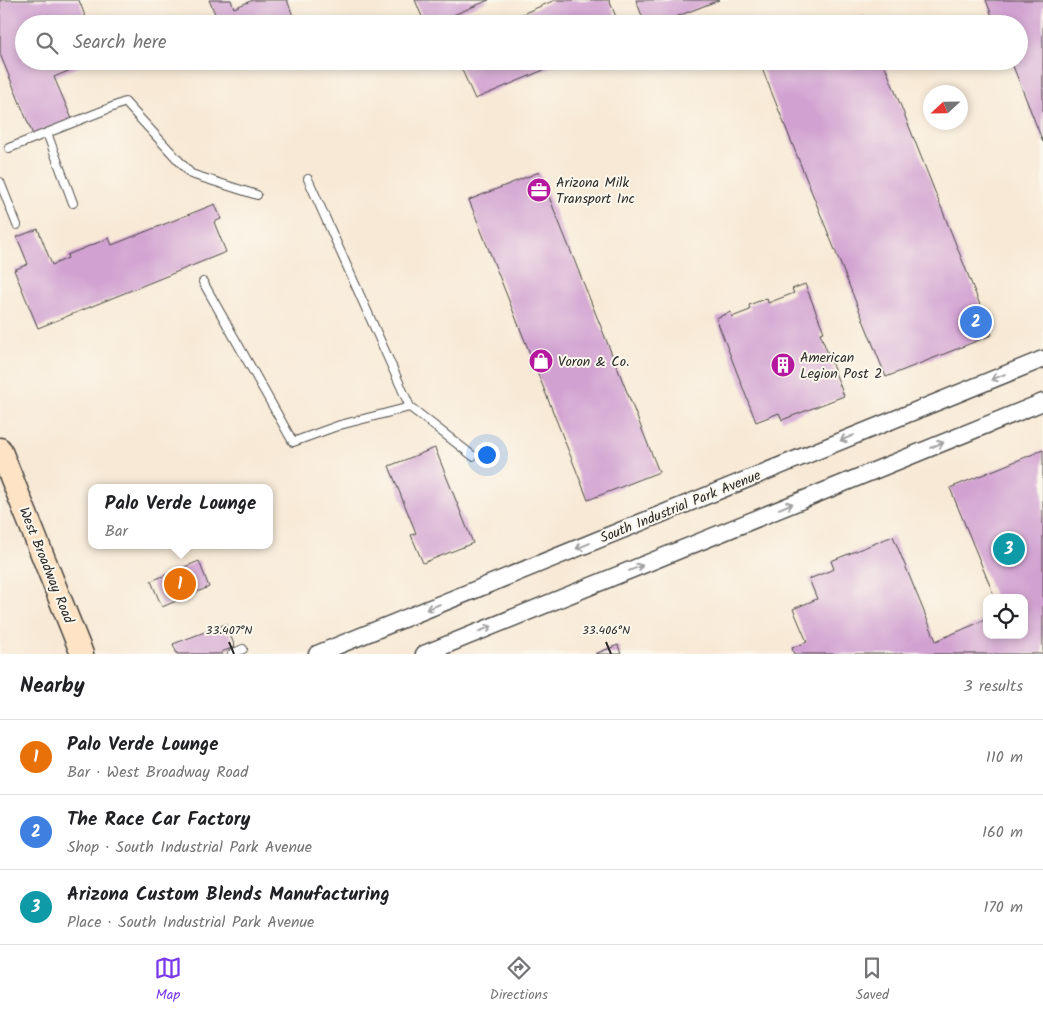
<!DOCTYPE html>
<meta charset="utf-8">
<style>
body{margin:0;font-family:Kalam,sans-serif;background:#f2f2f2;color:#202124}
.controls{position:absolute;right:15px;bottom:15px;display:grid;overflow:hidden;border-radius:10px;box-shadow:0 2px 8px #0003}
.controls button{width:45px;height:45px;display:grid;place-items:center;padding:0;border:0;border-bottom:1px solid #e0e0e0;background:#fff;color:#202124;font:25px sans-serif}
.compass{position:absolute;left:923px;top:85px;width:45px;height:45px;border-radius:50%;background:#fff;box-shadow:0 2px 8px #0003;rotate:248deg}
.you{position:absolute;left:486px;top:454px;width:18px;height:18px;margin:-12px;border:4px solid #fff;border-radius:50%;background:#1a73e8;box-shadow:0 0 0 8px #1a73e833}
.badge{display:grid;place-items:center;width:32px;height:32px;border-radius:50%;background:#7c3aed;color:#fff;font-size:16px;font-weight:700}
.pin{position:absolute;translate:-50% -50%;border:2px solid #fff;box-shadow:0 1px 5px #0006}
.popup{position:absolute;left:88px;top:484px;width:185px;height:65px;box-sizing:border-box;display:grid;place-content:center;border-radius:10px;background:#fff;filter:drop-shadow(0 1px 4px #0005);font-size:16px;white-space:nowrap;color:#757577}
.popup b{font-size:19px;color:#202124}
.popup::after{content:'';position:absolute;left:50%;top:100%;margin-left:-10px;border:10px solid transparent;border-top-color:#fff}
.list{margin:0;padding:0;list-style:none}
h2{display:flex;justify-content:space-between;align-items:center;height:65px;margin:0;padding:0 20px;font-size:21px}
h2 small{font-size:16px;font-weight:400;color:#757577}
.list li{display:grid;grid-template-columns:32px 1fr auto;gap:15px;align-items:center;box-sizing:border-box;height:75px;padding:0 20px;border-top:1px solid #e0e0e0}
.list b{display:block;font-size:19px;white-space:nowrap}
.list p{margin:0;font-size:16px;white-space:nowrap;color:#757577}
.list em{font-size:16px;font-style:normal;color:#757577}
.icon{flex:none;width:28px;height:28px;fill:none;stroke:currentColor;stroke-width:2;stroke-linecap:round;stroke-linejoin:round}
.map{position:relative;flex:none;width:1043px;height:654px;overflow:hidden}
.search{position:absolute;background:#fff;box-shadow:0 2px 8px #0003;left:15px;right:15px;top:15px;height:55px;display:flex;align-items:center;gap:12px;box-sizing:border-box;padding:0 18px;border-radius:28px;color:#757577;font-size:19px}
.sheet{height:290px;background:#fff}
nav{display:flex;justify-content:space-around;align-items:center;box-sizing:border-box;height:70px;border-top:1px solid #e0e0e0;background:#fff;font-size:14px;color:#757577}
nav a{display:grid;justify-items:center;gap:2px}
nav .on{color:#7c3aed}
.map>svg:first-child{display:block}
</style>
<div class="map">
<svg width="1043" height="654" viewBox="0 0 1043 654">
<rect width="100%" height="100%" fill="#fbf7ec"/>
<filter id="ink" filterUnits="userSpaceOnUse"><feTurbulence type="fractalNoise" baseFrequency=".02" numOctaves="2"/><feDisplacementMap in="SourceGraphic" scale="10" xChannelSelector="R" yChannelSelector="G"/><feConvolveMatrix kernelMatrix="1 2 1 2 8 2 1 2 1" color-interpolation-filters="sRGB"/></filter>
<filter id="wash" filterUnits="userSpaceOnUse"><feTurbulence type="fractalNoise" baseFrequency=".0096" numOctaves="4" result="noise"/><feDisplacementMap in="SourceGraphic" scale="20" xChannelSelector="R" yChannelSelector="G"/><feGaussianBlur stdDeviation="1.12" result="paint"/><feColorMatrix in="noise" values="0 0 0 0 0 0 0 0 0 0 0 0 0 0 0 0 0 1.4 0 .05"/><feComposite in="paint" operator="in"/></filter>
<g filter="url(#wash)">
<rect width="100%" height="100%" fill="#f8e9d6"/>
<g id="blocks">
<path fill="#d1a2d1" d="M0,0h79l9,24h-64v37h68l-38,16 18,42 -39,16 -33,-81z
M209,0h22l3,8 19,-8h34l9,24h-99l19,-8z
M415,0h74l-57,24h-7z
M555,0h54l10,24h-120z
M636,0h83l-61,24h-13z
M986,0h57v142l-32,-81h8v-37h-24z
M864,16l4,8h-24z
M458,61h107l-90,38z
M759,61h124l109,274 -106,42z
M539,172l120,300 -71,28 -119,-300z
M215,204l6,15 -7,3 12,30 -188,76 -24,-58 14,-6 -11,-27 21,-8 14,36 16,-7 -1,-3 42,-17 3,7z
M805,284l19,48 -4,1 24,63 -62,24 -3,-7 -23,9 -40,-104 15,-6 1,5 18,-7 -1,-5 18,-7 1,5 26,-10 -2,-4z
M435,448l38,95 -50,20 -12,-28 5,-2 -27,-67z
M1043,450v204h-249l-2,-6 15,-6 -14,-33 24,-10 -8,-20 25,-10 -3,-8 62,-25 43,105 51,-22v16h37v-37h-29l-45,-110z
M199,561l10,26 -47,20 -11,-26z
M226,624l9,23 -14,5 1,2h-45l-4,-10z
M618,645l3,9h-26z"/>
</g>
</g>
<g filter="url(#ink)">
<use href="#blocks" fill-opacity="0" stroke="#4a4845" stroke-width="1"/>
<g fill="none" stroke-linecap="round" stroke-linejoin="round">
<defs>
<path id="lane" d="M47,133l26,70
M9,148l116,-46 66,72 66,21
M308,179l102,228 63,49
M0,182l17,43
M203,282l90,160 47,-17 70,-18
M232,654l11,-5"/>
<path id="street" d="M317,654l726,-295
M424,654l619,-252"/>
<path id="secondary" d="M0,449l82,205"/>
</defs>
<use href="#lane" stroke="#4a4845" stroke-width="10"/>
<use href="#street" stroke="#4a4845" stroke-width="19"/>
<use href="#secondary" stroke="#4a4845" stroke-width="25"/>
<use href="#lane" stroke="#fff" stroke-width="8"/>
<use href="#street" stroke="#fff" stroke-width="16"/>
<use href="#secondary" stroke="#fee4c5" stroke-width="22"/>
</g>
<defs><path id="oneway-shaft" d="M-6 0H5M1.5-3L5.5 0L1.5 3" fill="none" stroke-width="1.6" stroke-linecap="round" stroke-linejoin="round" transform="scale(1.25)"/></defs>
<g stroke="#a0a0a0">
<use href="#oneway-shaft" transform="translate(998 377) rotate(158)"/>
<use href="#oneway-shaft" transform="translate(847 438) rotate(158)"/>
<use href="#oneway-shaft" transform="translate(937 445) rotate(-22)"/>
<use href="#oneway-shaft" transform="translate(786 506) rotate(-22)"/>
<use href="#oneway-shaft" transform="translate(583 546) rotate(158)"/>
<use href="#oneway-shaft" transform="translate(636 568) rotate(-22)"/>
<use href="#oneway-shaft" transform="translate(433 607) rotate(158)"/>
<use href="#oneway-shaft" transform="translate(485 629) rotate(-22)"/>
</g>
</g>
<path fill="none" stroke="#2b2b2b" stroke-width="2" d="M229,642l5,12M606,642l5,12"/>
<defs>
<symbol id="office-disc" viewBox="-11 -11 22 22"><circle r="9.5" fill="#b5179e" stroke="#fbf7ec"/><path d="M-6-3h4V-5.5h4V-3h4V5H-6ZM-1-4.5V-3h2v-1.5ZM-6 0V1H6V0Z" fill="#fff"/></symbol>
<symbol id="shop-disc" viewBox="-11 -11 22 22"><circle r="9.5" fill="#b5179e" stroke="#fbf7ec"/><path d="M-5-2.5h2.3a2.7 3.5 0 0 1 5.4 0H5L5.5 6h-11ZM-1.5-2.5h3a1.5 2.3 0 0 0-3 0Z" fill="#fff"/></symbol>
<symbol id="building-disc" viewBox="-11 -11 22 22"><circle r="9.5" fill="#b5179e" stroke="#fbf7ec"/><path d="M-4-6H4V6H1V3H-1V6H-4ZM-2.5-4.3h1.7v1.8h-1.7ZM.8-4.3h1.7v1.8H.8ZM-2.5-1h1.7V.8h-1.7ZM.8-1h1.7V.8H.8Z" fill="#fff"/></symbol>
</defs>
<g fill-rule="evenodd">
<use href="#office-disc" x="525" y="176" width="28" height="28"/>
<use href="#shop-disc" x="527" y="347" width="28" height="28"/>
<use href="#building-disc" x="769" y="351" width="28" height="28"/>
</g>
<g text-anchor="middle" stroke-width="4" stroke-linejoin="round" paint-order="stroke">
<g font-size="14" fill="#2b2b2b" stroke="#fbf7ec" text-anchor="start">
<text x="556" y="187">Arizona Milk<tspan x="556" dy="16">Transport Inc</tspan></text>
<text x="800" y="362">American<tspan x="800" dy="16">Legion Post 2</tspan></text>
<text x="558" y="366">Voron &amp; Co.</text>
</g>
<g font-size="14" fill="#2b2b2b" stroke="#fbf7ec">
<text transform="translate(680 506) rotate(-22)" y="5">South Industrial Park Avenue</text>
<text transform="translate(47 565) rotate(68)" y="5">West Broadway Road</text>
</g>
</g>
<g font-size="12" text-anchor="middle" fill="#2b2b2b" stroke="#fbf7ec" stroke-width="4" stroke-linejoin="round" paint-order="stroke">
<text x="229" y="634">33.407°N</text>
<text x="606" y="634">33.406°N</text>
</g>
</svg>
<div class="controls">
<button><svg class="icon" aria-label="locate" viewBox="0 0 24 24"><circle cx="12" cy="12" r="6"/><path d="M12 2v4M12 18v4M2 12h4M18 12h4"/></svg></button>
</div>
<svg class="compass" viewBox="-18 -18 36 36"><path d="M0-13l5 13h-10z" fill="#e53935"/><path d="M0 13l5-13h-10z" fill="#757577"/></svg>
<div class="you"></div>
<div class="pin badge" style="left:180px;top:584px;background:#e8710a">1</div>
<div class="popup"><b>Palo Verde Lounge</b>Bar</div>
<div class="pin badge" style="left:976px;top:322px;background:#3f7fe0">2</div>
<div class="pin badge" style="left:1009px;top:549px;background:#0f9aa8">3</div>
<div class="search"><svg class="icon" aria-label="search" viewBox="0 0 24 24"><circle cx="10" cy="10" r="6"/><path d="M15 15l6 6"/></svg>Search here</div>
</div>
<section class="sheet">
<h2>Nearby<small>3 results</small></h2>
<ul class="list">
<li><span class="badge" style="background:#e8710a">1</span><div><b>Palo Verde Lounge</b><p>Bar · West Broadway Road</p></div><em>110 m</em></li>
<li><span class="badge" style="background:#3f7fe0">2</span><div><b>The Race Car Factory</b><p>Shop · South Industrial Park Avenue</p></div><em>160 m</em></li>
<li><span class="badge" style="background:#0f9aa8">3</span><div><b>Arizona Custom Blends Manufacturing</b><p>Place · South Industrial Park Avenue</p></div><em>170 m</em></li>
</ul>
</section>
<nav>
<a class="on"><svg class="icon" aria-label="map" viewBox="0 0 24 24"><path d="M3 6l6-2 6 2 6-2v14l-6 2-6-2-6 2zM9 4v14M15 6v14"/></svg>Map</a>
<a><svg class="icon" aria-label="directions" viewBox="0 0 24 24"><path d="M12 3l9 9-9 9-9-9zM9 14v-3h6M13 9l2 2-2 2"/></svg>Directions</a>
<a><svg class="icon" aria-label="saved" viewBox="0 0 24 24"><path d="M7 4h10v16l-5-4-5 4z"/></svg>Saved</a>
</nav>
